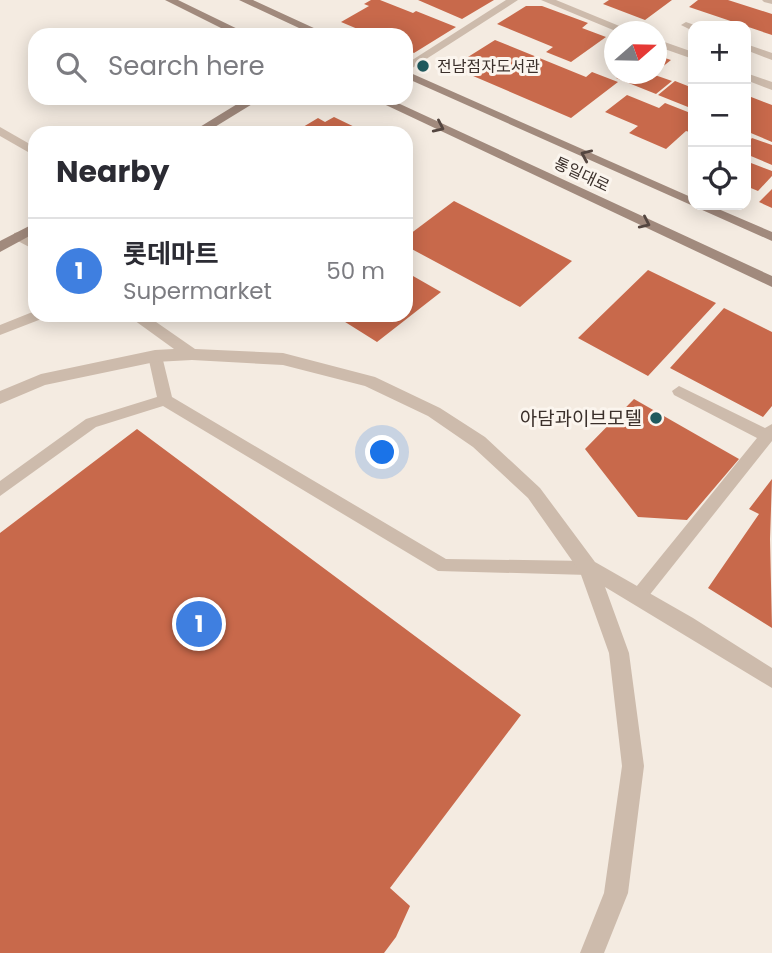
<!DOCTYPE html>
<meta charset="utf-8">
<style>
body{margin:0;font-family:Poppins,"Noto Sans KR",sans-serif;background:#f2f2f3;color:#2b2b33}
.controls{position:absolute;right:21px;top:21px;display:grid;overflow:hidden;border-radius:14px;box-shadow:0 4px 18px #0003}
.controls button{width:63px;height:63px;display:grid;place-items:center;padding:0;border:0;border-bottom:2px solid #e1e1e2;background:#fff;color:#2b2b33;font:35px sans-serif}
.compass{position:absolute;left:604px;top:21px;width:63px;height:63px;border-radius:50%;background:#fff;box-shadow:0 4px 18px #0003;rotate:70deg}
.you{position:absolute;left:383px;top:453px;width:24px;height:24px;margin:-18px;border:5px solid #fff;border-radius:50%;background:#1a73e8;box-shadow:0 0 0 10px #1a73e833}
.badge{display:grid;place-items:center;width:46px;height:46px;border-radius:50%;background:#1f5a5e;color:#fff;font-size:23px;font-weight:700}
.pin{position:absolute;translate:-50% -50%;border:4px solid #fff;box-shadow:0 2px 7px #0006}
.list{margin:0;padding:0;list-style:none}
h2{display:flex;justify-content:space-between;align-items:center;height:91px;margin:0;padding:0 28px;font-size:30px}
h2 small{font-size:23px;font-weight:400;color:#7c7c81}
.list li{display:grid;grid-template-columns:46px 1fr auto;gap:21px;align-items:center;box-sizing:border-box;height:105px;padding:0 28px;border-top:2px solid #e1e1e2}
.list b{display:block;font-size:26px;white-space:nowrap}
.list p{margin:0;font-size:23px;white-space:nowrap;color:#7c7c81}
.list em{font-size:23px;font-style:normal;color:#7c7c81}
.icon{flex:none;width:38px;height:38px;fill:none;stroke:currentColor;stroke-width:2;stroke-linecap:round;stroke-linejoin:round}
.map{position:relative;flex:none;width:772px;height:953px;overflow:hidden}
.search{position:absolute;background:#fff;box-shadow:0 4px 18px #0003;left:28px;top:28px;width:385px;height:77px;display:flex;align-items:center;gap:18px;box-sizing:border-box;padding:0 24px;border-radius:21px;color:#7c7c81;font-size:26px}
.panel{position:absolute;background:#fff;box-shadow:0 4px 18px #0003;left:28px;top:126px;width:385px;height:196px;border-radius:21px}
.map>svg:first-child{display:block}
</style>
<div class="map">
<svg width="772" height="953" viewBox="0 0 772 953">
<rect width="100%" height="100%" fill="#f4ebe1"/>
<path fill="#c8694b" d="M371,0h9l33,13 3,-2 40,16 -42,26 -8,-4v-14h-34l-31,-13 28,-16 -5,-2z
M418,0h76l-32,19z
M609,0h63l-27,20 -42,-16z
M698,0h30l44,14v21l-83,-28z
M526,6h16l46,17 -6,5 24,9 -35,25 -25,-10 7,-5 -56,-23z
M495,40l91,37 6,-5 26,10 -47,36 -119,-51z
M656,55l15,5 -10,8 -5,-2z
M622,74h30l20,7 -16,13 -40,-16z
M675,81l18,7v21l-35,-14z
M627,95l32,13 6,-5 28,11v19l-7,-2 -20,18 -37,-16 9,-7 -33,-14z
M746,95l26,10v37l-26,-11z
M334,117l33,16h-74l25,-15 7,4z
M752,138l20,7v20l-26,-11v-10z
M751,163l21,8v5l-14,15 -12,-5v-18z
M772,189v19l-13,-6z
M454,201l118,60 -52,46 -114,-61v-9z
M648,270l68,33 -68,73 -70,-38z
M406,272l35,20 -64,50 -43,-27h72z
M724,308l48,24v74l-9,11 -93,-49z
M634,399l105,60 -52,61 -49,-3 -53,-68z
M137,429l384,286 -131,173 20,18 -14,31 -12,16h-384v-420z
M772,479l-2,60 2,89 -64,-40 51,-74 -10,-5z"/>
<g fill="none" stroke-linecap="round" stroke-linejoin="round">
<path fill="#cdbbac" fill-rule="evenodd" d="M762,0h10v4l-8,-2z
M686,22l11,4h-4v5l-12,-6z
M746,44l26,9v7l-26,-10z
M35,311v4h11l-2,3 -44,17v-10z
M155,351l7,5 10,41 274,162 142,2 6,2 2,5 -2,5 -6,2 -150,-4 -275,-165 -67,21 -96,69v-15l86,-62 71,-22 -9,-41z
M679,386l86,42 7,-4v17l-128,161 -6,3 -6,-3 -3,-5 3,-5 125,-154 -83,-43 -2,-4z"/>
<path fill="#cdbbac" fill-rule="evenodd" d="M506,0h12l-112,72v-8z
M541,0h15l78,32h-16z
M656,39l37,13v7l-37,-13z
M746,73l26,9v8l-26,-10z
M0,127l35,20v9l-35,-20z
M19,232l16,8v10l-21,-11v-6z
M127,315h19l49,34 88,4 92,24 65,31 45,29 55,51 55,74 98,56 79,50v20l-167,-101 24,66 15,113 -16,127 -24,60h-24l24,-60 18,-127 -13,-113 -29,-81 -52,-74 -55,-51 -45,-31 -63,-30 -82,-21 -91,-5 -37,2 -110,23 -45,19v-13l41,-17 114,-24 19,-1z"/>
<path fill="#a18a7d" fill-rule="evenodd" d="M165,0h13l72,35h-15z
M239,0h14l76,35h-15z
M406,71l287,127v7h16l63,27v9l-366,-163z
M247,98h15l-57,35h-15z
M371,98h16l385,178v11z
M35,223v10l-35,19v-11z"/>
</g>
<defs><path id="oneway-chevron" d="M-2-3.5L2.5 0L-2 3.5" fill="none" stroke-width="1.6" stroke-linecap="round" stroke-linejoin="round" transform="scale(1.75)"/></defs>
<g stroke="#544640">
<use href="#oneway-chevron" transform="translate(439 127) rotate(25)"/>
<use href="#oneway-chevron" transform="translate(586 155) rotate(-156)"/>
<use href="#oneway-chevron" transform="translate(645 223) rotate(25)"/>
</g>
<g fill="#1f5a5e" stroke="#fbf5ee" stroke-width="2.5">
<circle cx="423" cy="66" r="7"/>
<circle cx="656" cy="418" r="7"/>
</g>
<g text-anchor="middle" stroke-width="6" stroke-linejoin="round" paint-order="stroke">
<g font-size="16" fill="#3b302b" stroke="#fbf5ee" text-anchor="start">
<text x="437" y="72">전남점자도서관</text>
</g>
<g font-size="16" fill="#3b302b" stroke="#fbf5ee">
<text transform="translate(582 174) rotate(25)" y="6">통일대로</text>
</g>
<g font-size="19" fill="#3b302b" stroke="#fbf5ee" text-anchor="end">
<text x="642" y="425">아담과이브모텔</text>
</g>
</g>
</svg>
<div class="controls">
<button>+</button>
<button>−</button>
<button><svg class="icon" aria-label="locate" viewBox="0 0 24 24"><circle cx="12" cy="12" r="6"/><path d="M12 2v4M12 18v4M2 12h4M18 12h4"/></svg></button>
</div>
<svg class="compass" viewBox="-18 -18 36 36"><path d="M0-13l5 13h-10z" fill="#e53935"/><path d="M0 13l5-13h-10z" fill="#7c7c81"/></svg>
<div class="you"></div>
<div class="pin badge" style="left:199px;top:624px;background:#3f7fe0">1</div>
<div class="search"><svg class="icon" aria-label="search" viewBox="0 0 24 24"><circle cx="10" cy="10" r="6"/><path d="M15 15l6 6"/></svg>Search here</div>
<section class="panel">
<h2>Nearby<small></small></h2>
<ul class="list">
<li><span class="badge" style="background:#3f7fe0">1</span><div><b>롯데마트</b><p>Supermarket</p></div><em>50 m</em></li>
</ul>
</section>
</div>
